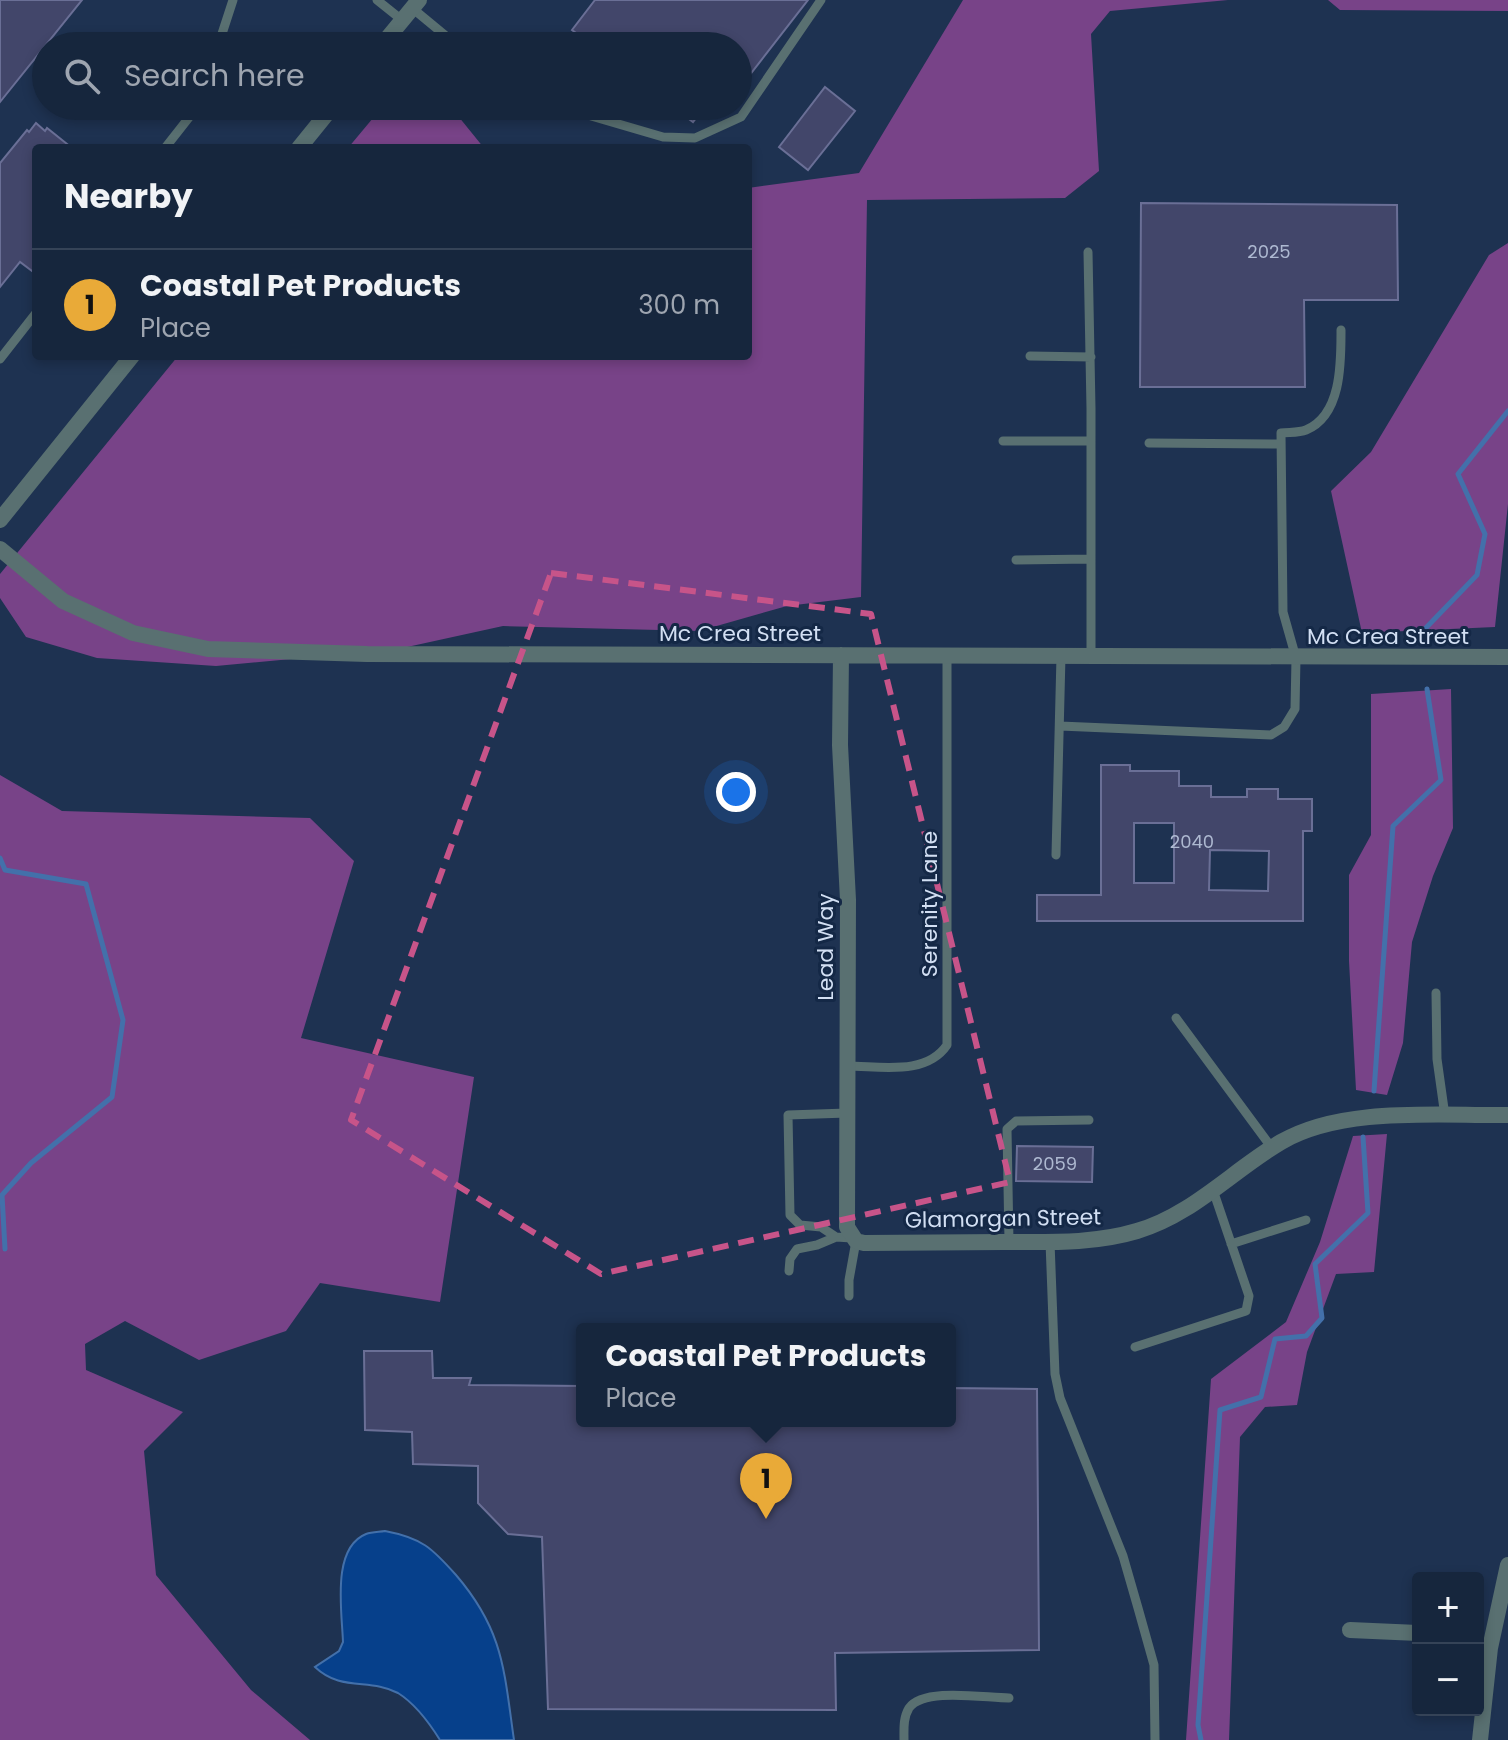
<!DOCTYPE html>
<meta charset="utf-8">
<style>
body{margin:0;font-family:Poppins,sans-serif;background:#233248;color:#f1f3f6}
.controls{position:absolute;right:24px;bottom:24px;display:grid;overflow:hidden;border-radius:8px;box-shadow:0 4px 12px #0003}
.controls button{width:72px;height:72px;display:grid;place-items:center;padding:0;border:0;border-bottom:2px solid #354357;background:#16263d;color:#f1f3f6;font:40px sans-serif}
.you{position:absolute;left:736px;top:792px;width:28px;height:28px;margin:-20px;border:6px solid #fff;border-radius:50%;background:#1a73e8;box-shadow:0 0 0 12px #1a73e833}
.badge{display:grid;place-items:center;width:52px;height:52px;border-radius:50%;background:#e9aa38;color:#111;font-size:26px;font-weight:700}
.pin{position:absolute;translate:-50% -66px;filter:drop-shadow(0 2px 4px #0008)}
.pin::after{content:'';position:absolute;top:42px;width:28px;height:24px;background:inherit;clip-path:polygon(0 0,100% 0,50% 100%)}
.popup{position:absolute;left:576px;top:1323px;width:380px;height:104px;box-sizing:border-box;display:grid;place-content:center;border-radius:8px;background:#16263d;filter:drop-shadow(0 2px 6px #0005);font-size:26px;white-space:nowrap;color:#9ea5b0}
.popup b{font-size:30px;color:#f1f3f6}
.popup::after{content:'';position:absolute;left:50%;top:100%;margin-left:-16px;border:16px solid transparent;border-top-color:#16263d}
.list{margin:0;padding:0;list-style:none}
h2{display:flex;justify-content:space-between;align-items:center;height:104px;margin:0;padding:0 32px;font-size:34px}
h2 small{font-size:26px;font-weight:400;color:#9ea5b0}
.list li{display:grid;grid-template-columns:52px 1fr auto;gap:24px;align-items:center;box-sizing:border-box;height:112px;padding:0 32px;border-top:2px solid #354357}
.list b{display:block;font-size:30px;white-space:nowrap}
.list p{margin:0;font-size:26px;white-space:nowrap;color:#9ea5b0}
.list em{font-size:26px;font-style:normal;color:#9ea5b0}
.icon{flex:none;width:44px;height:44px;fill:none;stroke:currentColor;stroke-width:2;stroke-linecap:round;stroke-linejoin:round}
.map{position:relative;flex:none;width:1508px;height:1740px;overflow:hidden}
.search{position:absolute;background:#16263d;box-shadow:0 4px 12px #0003;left:32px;top:32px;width:720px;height:88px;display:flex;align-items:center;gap:20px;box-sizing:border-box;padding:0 28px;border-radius:44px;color:#9ea5b0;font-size:30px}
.panel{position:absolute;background:#16263d;box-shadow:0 4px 12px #0003;left:32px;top:144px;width:720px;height:216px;border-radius:8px}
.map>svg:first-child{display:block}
</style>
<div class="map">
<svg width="1508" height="1740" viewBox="0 0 1508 1740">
<rect width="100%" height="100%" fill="#1e3251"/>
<path fill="#784388" d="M963,0h265l-118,11 -19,23 8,137 -34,27 -198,2 -6,397 -74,9 -88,25 -196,-5 -105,23 -182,17 -119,-8 -71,-21 -26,-39v-24l178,-218h570v-168l111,-15z
M1328,0h180v11l-168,-1z
M383,106h67l34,42h-136z
M1508,243v261l-13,123 -133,6 -31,-142 40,-39 118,-197z
M1451,689l2,139 -20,48 -21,66 -9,101 -16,52 -31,-5 -7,-129v-86l22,-40v-141z
M0,775l62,36 248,7 44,43 -53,177 173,39 -34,225 -120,-19 -34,48 -87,29 -74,-39 -40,23 1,26 97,42 -39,39 12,124 95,115 59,50h-310z
M1387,1134l-13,138 -38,2 -29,78 -10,53 -32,2 -25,30 -11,303h-43l25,-361 75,-57 34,-80 33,-106z"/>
<path fill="#06408b" stroke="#4370aa" stroke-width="2" d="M385,1531c37,7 47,17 71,44 48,56 48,96 58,165h-74c-10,-16 -26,-37 -42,-47 -28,-15 -57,-1 -83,-26l24,-16 4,-9c-1,-30 -12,-94 23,-108 6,-2 13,-2 19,-3z"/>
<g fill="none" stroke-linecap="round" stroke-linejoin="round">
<path stroke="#4370aa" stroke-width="5" d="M1420,634l57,-59 8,-41 -27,-60 50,-63
M0,858l5,12 81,14 37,136 -11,77 -81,66 -29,32 3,54
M1374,1091l19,-265 48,-46 -14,-91
M1201,1740l-3,-15 22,-315 41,-13 14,-58 31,-3 16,-18 -7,-54 53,-51 -5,-76"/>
</g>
<path fill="#42466a" stroke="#6a6f96" stroke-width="2" fill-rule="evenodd" d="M0,0h82l-82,102z
M595,0h213l-70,90v-44h-144l-22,-16z
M825,87l30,24 -47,59 -29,-23z
M672,106h33l-12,16z
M36,123l9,8 2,-3 25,20h-36v126l-16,-12 -20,25v-124l27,-33 2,2z
M1141,203l256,2 1,95h-94l1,87h-165z
M1101,765h29v6h49v15h32v11h36v-8h31v10h34v32h-9v90h-266v-26h64zM1134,823h40v60h-40zM1210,850l59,1 -1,40 -59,-1z
M1017,1146l76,1 -1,35 -76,-1z
M364,1351h68l1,27h38l-2,7 113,1v35h368v-33l87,1 2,261 -204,3 1,57 -288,-1 -6,-172 -34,-3 -30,-31v-37l-65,-2 -1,-32 -47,-2z"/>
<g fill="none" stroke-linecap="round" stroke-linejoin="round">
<path stroke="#597071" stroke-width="9" d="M377,0l25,20
M412,8l46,38
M218,46l15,-46
M557,106l106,31 32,1 46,-21 80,-117
M165,148l33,-42
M1088,252l3,156v248
M1030,356l61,1
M0,359l36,-46
M1003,441h88
M1149,443l132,1
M1016,560l75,-1
M1060,726l211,9 13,-8 11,-18 1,-51 -13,-46 -2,-179c8,-1 18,0 25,-3 36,-15 35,-68 35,-100
M1056,855l5,-199
M1436,993l1,66 8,57
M1176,1018l96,130
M847,1066c34,0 79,10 100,-21v-390
M836,1237l-15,-10 -21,-2 -10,-10 -2,-100 59,-2
M1009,1242l-2,-113 9,-8 73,-1
M1050,1242l5,132 5,24 63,158 15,52 16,57 1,75
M1231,1244l75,-24
M789,1271l1,-12 7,-10 20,-4 19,-8 16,1
M849,1296v-16l7,-39
M1135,1347l111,-36 3,-15 -36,-106
M904,1740c0,-11 -1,-22 5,-32 15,-21 76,-10 100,-10"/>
<path stroke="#597071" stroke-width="16" d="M381,46l38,-46
M299,148l34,-42
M0,520l132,-164
M0,549l63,52 70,32 75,16 159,5 1141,3
M841,655l-1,90 8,155 -1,327 9,14 8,2c46,0 93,-1 140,-1 44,0 90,2 133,-11 55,-16 95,-60 144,-89 62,-36 157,-26 227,-27
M1350,1630l68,3
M1480,1740l10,-92 18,-83"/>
</g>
<path fill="none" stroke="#c75489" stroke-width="6" stroke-dasharray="16 10" stroke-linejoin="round" d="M551,573l320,41 139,568 -409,92 -250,-154z"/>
<g text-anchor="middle" stroke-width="6" stroke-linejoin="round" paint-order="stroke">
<g font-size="18" fill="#aeb9d1">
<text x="1269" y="258">2025</text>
<text x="1192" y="848">2040</text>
<text x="1055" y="1170">2059</text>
</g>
<g font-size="22" fill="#d2dff3" stroke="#142846">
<text x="740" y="641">Mc Crea Street</text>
<text x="1388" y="644">Mc Crea Street</text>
<text transform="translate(929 904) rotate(-90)" y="8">Serenity Lane</text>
<text transform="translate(825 947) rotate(-90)" y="8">Lead Way</text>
<text transform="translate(1003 1218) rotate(-1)" y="8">Glamorgan Street</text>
</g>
</g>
</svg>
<div class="controls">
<button>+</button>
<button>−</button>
</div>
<div class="you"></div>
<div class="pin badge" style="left:766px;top:1519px">1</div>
<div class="popup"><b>Coastal Pet Products</b>Place</div>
<div class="search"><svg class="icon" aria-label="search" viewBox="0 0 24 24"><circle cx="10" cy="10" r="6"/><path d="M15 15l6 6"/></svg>Search here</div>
<section class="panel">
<h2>Nearby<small></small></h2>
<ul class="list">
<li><span class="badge">1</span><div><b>Coastal Pet Products</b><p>Place</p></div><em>300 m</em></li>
</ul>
</section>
</div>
